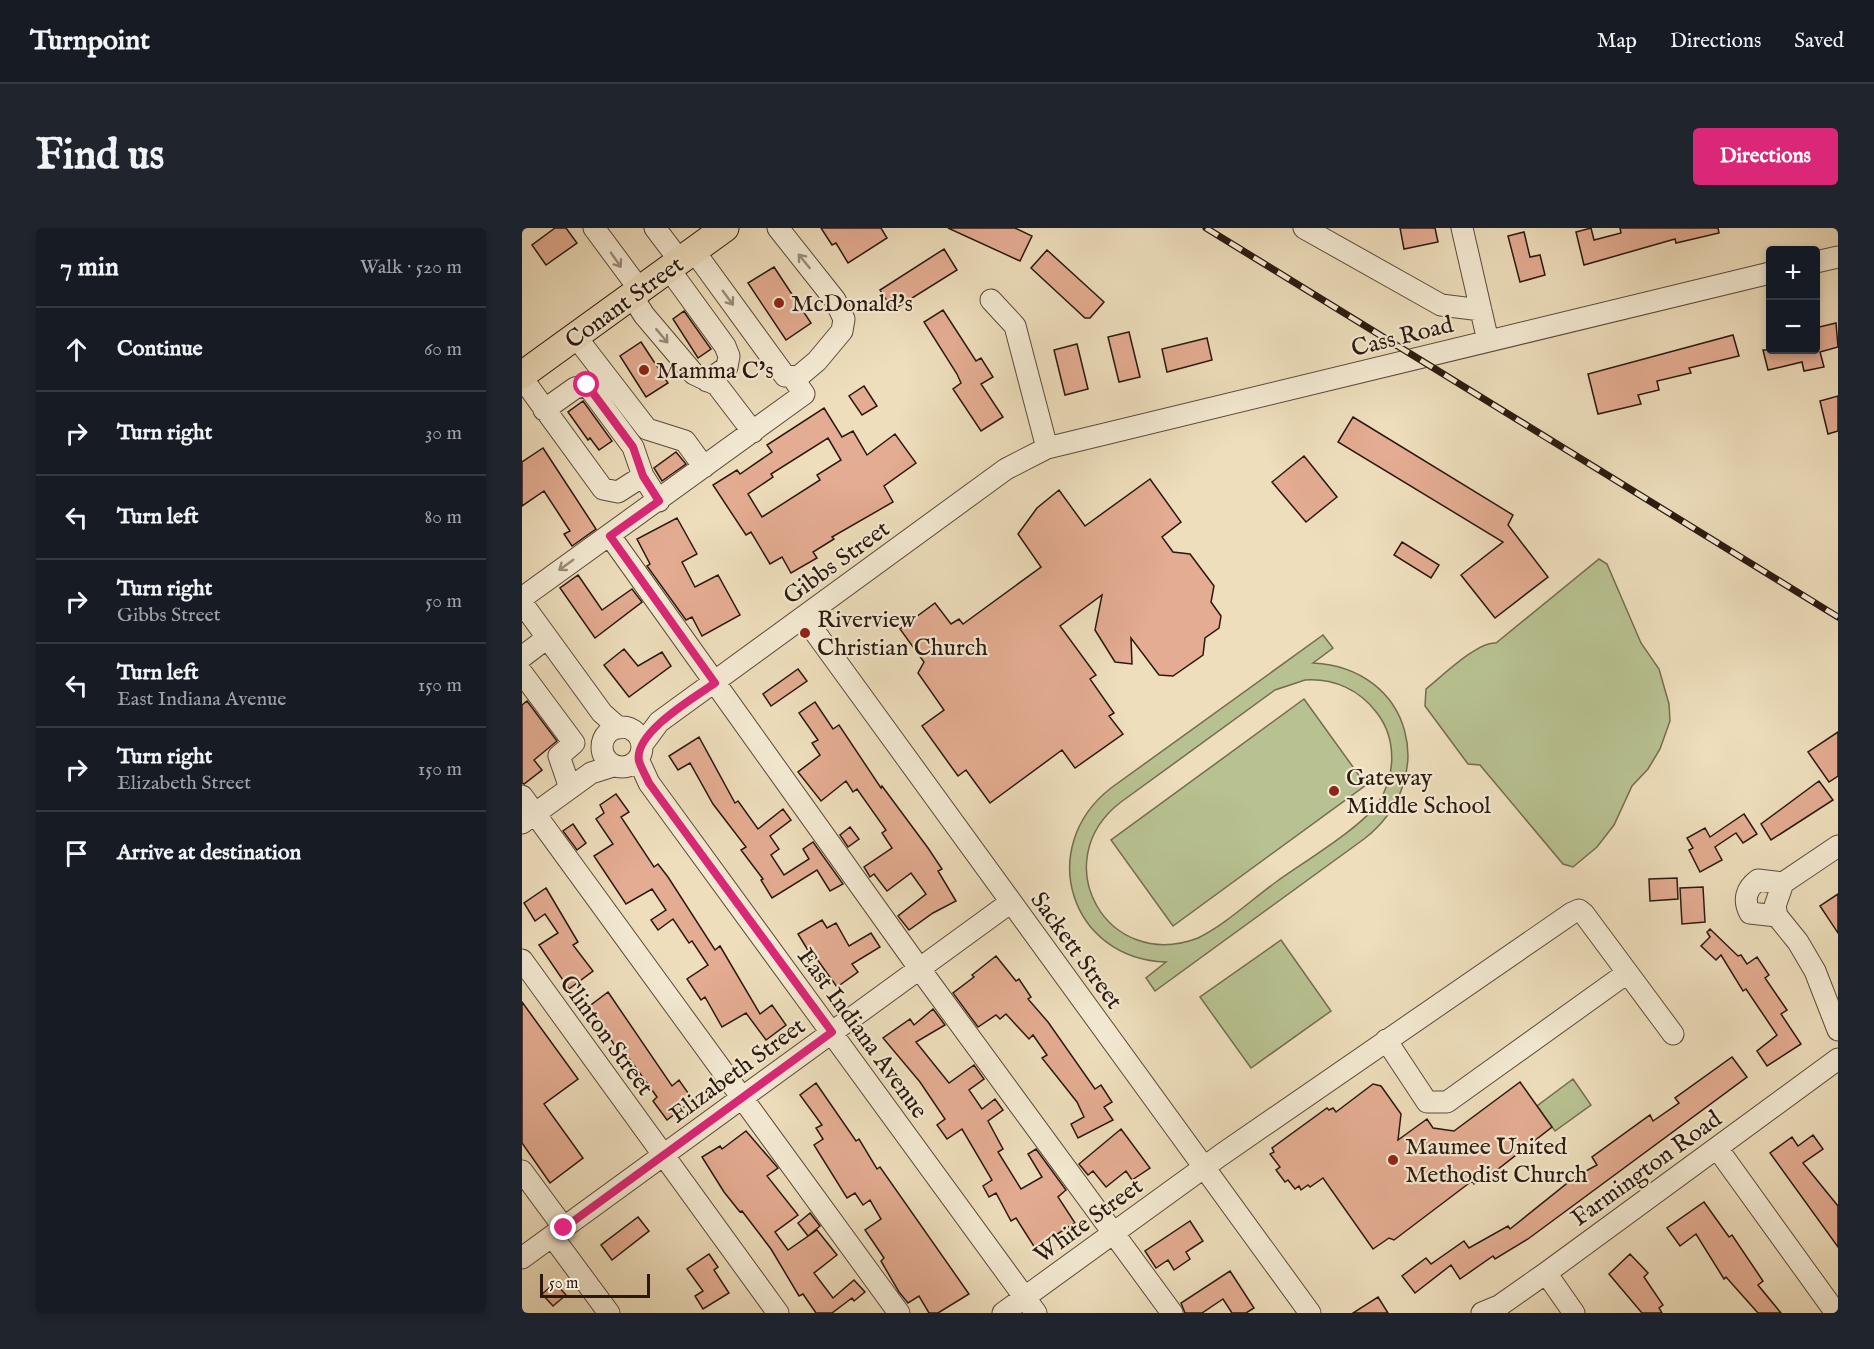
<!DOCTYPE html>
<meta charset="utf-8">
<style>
body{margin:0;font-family:"IM FELL English",serif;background:#20242c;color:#f1f3f6}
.controls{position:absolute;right:18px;top:18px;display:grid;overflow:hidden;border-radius:6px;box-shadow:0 3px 9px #0003}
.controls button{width:54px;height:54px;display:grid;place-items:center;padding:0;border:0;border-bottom:2px solid #363941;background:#171b24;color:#f1f3f6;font:30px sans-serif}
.scale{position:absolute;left:18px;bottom:15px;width:110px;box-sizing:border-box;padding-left:6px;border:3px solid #2b190f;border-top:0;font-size:16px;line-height:21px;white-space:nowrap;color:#2b190f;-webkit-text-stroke:4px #f4ead3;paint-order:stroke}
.stop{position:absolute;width:18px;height:18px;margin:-14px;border:4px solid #db2777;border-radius:50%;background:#fff}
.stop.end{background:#db2777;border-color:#fff;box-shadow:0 2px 6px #0008}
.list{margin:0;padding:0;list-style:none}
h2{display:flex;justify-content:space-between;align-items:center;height:78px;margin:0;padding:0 24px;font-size:26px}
h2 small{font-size:20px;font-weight:400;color:#9ea1a6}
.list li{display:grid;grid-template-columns:39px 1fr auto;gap:18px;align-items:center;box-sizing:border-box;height:84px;padding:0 24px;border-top:2px solid #363941}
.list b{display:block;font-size:22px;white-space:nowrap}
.list p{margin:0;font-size:20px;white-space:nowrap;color:#9ea1a6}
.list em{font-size:20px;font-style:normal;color:#9ea1a6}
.icon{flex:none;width:33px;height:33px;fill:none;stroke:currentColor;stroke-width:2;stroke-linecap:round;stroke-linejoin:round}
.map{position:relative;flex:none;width:1316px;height:1085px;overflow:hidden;border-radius:6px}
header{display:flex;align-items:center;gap:36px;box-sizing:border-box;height:84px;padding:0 30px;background:#171b24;border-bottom:2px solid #363941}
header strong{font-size:28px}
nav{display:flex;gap:33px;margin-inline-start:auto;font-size:21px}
.intro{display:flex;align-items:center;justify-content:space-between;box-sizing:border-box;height:144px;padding:0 36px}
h1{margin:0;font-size:42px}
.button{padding:15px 27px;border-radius:6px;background:#db2777;color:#fff;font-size:21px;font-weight:700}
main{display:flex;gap:36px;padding:0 36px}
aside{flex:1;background:#171b24;border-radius:6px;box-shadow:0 3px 9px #0003}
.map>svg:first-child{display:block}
</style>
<header>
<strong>Turnpoint</strong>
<nav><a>Map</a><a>Directions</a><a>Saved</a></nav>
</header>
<div class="intro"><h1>Find us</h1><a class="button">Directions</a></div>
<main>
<aside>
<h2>7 min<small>Walk · 520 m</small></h2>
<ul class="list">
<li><svg class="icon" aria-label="ahead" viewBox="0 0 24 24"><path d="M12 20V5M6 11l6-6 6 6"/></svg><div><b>Continue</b></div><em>60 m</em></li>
<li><svg class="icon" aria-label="right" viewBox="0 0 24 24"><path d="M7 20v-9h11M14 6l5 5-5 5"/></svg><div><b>Turn right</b></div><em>30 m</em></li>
<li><svg class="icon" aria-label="left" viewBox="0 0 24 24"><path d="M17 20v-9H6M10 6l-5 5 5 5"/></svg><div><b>Turn left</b></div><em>80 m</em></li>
<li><svg class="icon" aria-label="right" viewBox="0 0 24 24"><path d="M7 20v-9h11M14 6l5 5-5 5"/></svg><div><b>Turn right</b><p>Gibbs Street</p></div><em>50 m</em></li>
<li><svg class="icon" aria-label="left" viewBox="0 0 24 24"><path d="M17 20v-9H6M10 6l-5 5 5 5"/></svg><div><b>Turn left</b><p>East Indiana Avenue</p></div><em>150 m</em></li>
<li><svg class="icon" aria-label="right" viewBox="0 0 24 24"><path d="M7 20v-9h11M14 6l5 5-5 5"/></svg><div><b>Turn right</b><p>Elizabeth Street</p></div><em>150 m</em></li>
<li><svg class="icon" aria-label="arrive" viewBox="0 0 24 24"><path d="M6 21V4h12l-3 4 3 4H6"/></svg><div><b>Arrive at destination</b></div></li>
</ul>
</aside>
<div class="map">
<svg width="1316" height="1085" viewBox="0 0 1316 1085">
<rect width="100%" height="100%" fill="#eedebc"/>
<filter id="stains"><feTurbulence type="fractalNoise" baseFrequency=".00333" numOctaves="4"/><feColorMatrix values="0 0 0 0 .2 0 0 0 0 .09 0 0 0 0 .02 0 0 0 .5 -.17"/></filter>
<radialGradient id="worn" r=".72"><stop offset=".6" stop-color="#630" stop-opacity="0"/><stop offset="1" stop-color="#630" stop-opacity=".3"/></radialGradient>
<path fill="#b8c191" stroke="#726d50" stroke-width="1.5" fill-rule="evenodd" d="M1077,331l8,5 34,79 18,26 10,35 1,17 -10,28 -12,20 -16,17 -18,39 -17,22 -24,20 -10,-3 -83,-99 -12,-1 -43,-58 1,-17c15,-12 52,-48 70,-46z
M801,407l10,13 -20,15c99,5 128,116 51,176l-209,152 -9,-13 20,-16c-96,-3 -131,-115 -55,-174zM783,452c29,-2 55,10 72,33 20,26 19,63 1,90 -17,25 -76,60 -102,79 -25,18 -50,42 -78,56 -91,35 -154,-77 -77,-136l154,-112z
M782,471l62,86 -193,141 -62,-86z
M759,712l50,71 -80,57 -51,-71z
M1051,851l18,26 -36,26 -18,-25z"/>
<path fill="#e4ac92" stroke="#2b190f" stroke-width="1.5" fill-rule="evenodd" d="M33,0h11l11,15 -31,22 -14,-20z
M299,0h60l6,10 -39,25 -12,-20 -4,2z
M426,0h67l17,8 -12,25z
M878,0h35l3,14 -34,7z
M1069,0l3,12 27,-7 -1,-5h98l1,5 -43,10 -1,-4 -91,26 -8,-33z
M1002,4l6,25 10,-2 5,20 -25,7 -12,-46z
M422,21l13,21 -64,40 -13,-20z
M525,22l57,52 -14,16h-5l-54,-50z
M252,39l37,56 -25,17 -38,-57z
M421,82l33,51 5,-3 12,19 -12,7 22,33 -22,14 -28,-42 8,-6 -4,-9 -33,-52z
M162,83l27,38 -13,9 -25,-39z
M1314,95l2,24 -18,5 4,15 -20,4 -2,-9 -34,8 -5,-20h52v-22z
M607,104l11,45 -21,5 -11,-45z
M1211,107l6,21 -50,12 2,5 -34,8 2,9 -21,5 3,9 -43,10 -10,-40z
M685,110l5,22 -45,12 -5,-23z
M119,114l27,41 -22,14 -26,-41z
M555,116l11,45 -23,6 -11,-45z
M342,158l13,20 -15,9 -13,-19z
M1316,168v35l-10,3 -8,-33z
M61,173l29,40 -13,9 -9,-12 -2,2 -20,-28z
M302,180l18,29 11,-6 14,24 28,-21 21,29 -32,23 9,16 -61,35 2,2 -21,13 4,6 -26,15 -9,-16 -12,7 -19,-32 -5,3 -33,-50 24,-15 3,4 32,-22 -5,-7zM306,210l13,22 -24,15 3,5 -58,37 -14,-23 25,-17 -2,-3z
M831,189l160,98 -5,10 40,52 -53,41 -34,-43 42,-33 -165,-100z
M21,220l53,81 -24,17 -8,-12 6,-3 -26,-40 -22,15v-44z
M154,224l10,12 -24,17 -8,-13z
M782,228l33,41 -31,25 -34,-40z
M628,251l31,43 -19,15 11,15 17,2 24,32 -3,16 10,14 -2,12 -14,10 -2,17 -30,21 -14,-1 -28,-37 1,26 -17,-2 -20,-32 7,-35 -42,31 36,49 -6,4 24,34 -5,3 14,18 -48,34 -13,-18 -72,53 -24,-33 -8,6 -36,-50 22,-16 -26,-37 6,-11 -24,-33 35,-26 16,21 8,-5 4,5 78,-57 -23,-33 19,-26 22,-18 26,36z
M155,290l20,36 -15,8 13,25 23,-12 22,40 -38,21 -10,-19 -6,3 -39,-54 3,-2 -13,-25z
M880,314l37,23 -8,13 -37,-23z
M56,347l24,35 30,-21 10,13 -47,36 -35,-50z
M102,421l14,17 24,-14 9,14 -42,31 -25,-32z
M276,441l9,12 -36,25 -8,-12z
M5,473l30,40 -23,19 8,10 -18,14 -2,-1v-78z
M293,474l18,27 6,-4 42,63 1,-2 46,62 14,21 -4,2 18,30 -23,12 -24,17 -11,-14 28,-22 -15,-21 -24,18 -13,-17 -4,3 -6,-10 28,-19 -10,-15 4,-3 -29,-41 -4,3 -7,-11 -25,20 -23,-29 22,-17 -8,-12 6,-3 -19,-27z
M1316,504v44l-9,6 -21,-30z
M177,509l36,66 3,-2 20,28 25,-20 8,11 -21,16 9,13 -8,6 13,20 25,-16 -6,-10 10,-7 30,42 -13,7 -13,-21 -45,28 -11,-18 2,-1 -22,-29 5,-3 -33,-43 -23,-41 -12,7 -9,-14z
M1297,553l14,19 -62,40 -10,-16z
M94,566l13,18 -8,5 33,50 4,-3 10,13 47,73 5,-4 40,68 12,-9 14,20 -20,15 -20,-27 -24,14 -17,-30 -4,3 -14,-21 21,-14 -16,-24 -3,2 -16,-24 -15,11 -7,-10 15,-10 -14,-21 -26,15 -32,-48 19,-12 -17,-25 8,-6 -4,-8z
M1222,586l13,20 -14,9 -7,-10 -21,14 7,13 -22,12 -11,-22 4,-2 -6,-10 18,-10 5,9z
M51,596l13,19 -9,7 -14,-19z
M328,599l9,12 -11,8 -8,-12z
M1155,650l1,21 -28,2 -1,-22z
M1181,659l2,35 -23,2 -2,-36z
M24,660l32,54 -5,3 20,26 -24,18 -30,-44 19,-12 -13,-19 -10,7 -11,-18z
M1316,666v39l-18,-27z
M300,692l5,8 9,-5 13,23 22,-13 9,14 -28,17 6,8 -21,15 -23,-32 -2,2 -14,-23z
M1188,701l28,27 3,-1 6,9 10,-7 12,18 -4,3 22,32 -6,4 20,30 -34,22 -10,-15 20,-16 -31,-46 -3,2 -22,-36 -5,5 -15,-14 9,-9 -3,-5z
M474,728l20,25 3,-2 12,18 -3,2 20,23 47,67 6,-4 11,17 -8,5 9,13 -35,18 -7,-14 13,-7 -7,-15 -35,-44 5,-3 -14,-20 -4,4 -23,-25 -6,5 -4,-4 -18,12 -25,-34 21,-16 -2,-2z
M86,764l64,94 7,-6 14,20 -26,20 -14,-19 4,-4 -31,-43 -4,3 -23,-36 -5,4 -11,-14z
M0,774l56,77 -34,25 39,54 -33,25 -28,-40z
M411,781l12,16 -29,17 33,41 25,-18 10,14 -15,11 13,19 13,-10 8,11 -15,11 15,28 -5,3 23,37 21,-12 -14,-23 8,-5 30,41 -8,7 17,26 -40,25 -19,-30 -5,3 -15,-28 -7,4 -6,-11 9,-6 -30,-51 -15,10 -10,-14 8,-6 -25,-37 -37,-44 27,-19 4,6z
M1210,829l15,20 -219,162 -33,20 -2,-3 -33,23 -9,-14 -36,28 -13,-17 24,-18 5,6 33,-23 5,7 39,-22 2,3 65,-52 22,-12 -5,-8 58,-42 3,6 26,-18 -4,-5z
M998,854l32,45 -64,50 -2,-2 -12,9 -2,-3 -78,59 -5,-2 -16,11 -50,-71 -13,9 -2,-2 -7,5 -2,-4 -4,3 -7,-9 -3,2 -9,-12 4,-3 -10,-13 4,-2 -2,-4 55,-40 2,2 4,-2 3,4 37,-28 8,2 20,28 -3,26 29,-21 6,9 21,3z
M294,855l40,58 3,-2 18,30 3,-2 89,127 -31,19h-9l-10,-17 -11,7 -9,-11 -18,-31 3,-3 -19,-28 16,-11 -11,-19 -7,5 -8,-12 -8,5 -33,-53 9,-6 -7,-11 6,-3 -22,-30z
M599,901l29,39 -18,12 -6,-9 -20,16 -13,-16 -5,4 -9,-11z
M224,903l32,37 -11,8 31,39 -23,17 13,18 29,-20 20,25 -23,18 19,25 21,-18 11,12 -11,9 -2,-3 -20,15h-16l-13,-19 -4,2 -28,-47 -29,-38 -2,1 -16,-20 -22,-35 18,-11 2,3z
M1291,907l10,14 -20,14 35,43v41l-68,-94 22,-16 6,9z
M1182,974l25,35 3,-2 31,46 -5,4 23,28h-23l-32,-36 -2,2 -28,-45 -16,12 -13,-18z
M288,985l10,13 -12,10 -10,-13z
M116,989l11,14 -37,29 -11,-15z
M668,993l13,20 -17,11 4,7 -16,11 -6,-10 -12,8 -11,-17z
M187,1026l9,13 -4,3 15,23 -26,16 -8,-13 8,-5 -16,-22z
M1108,1026l18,19 -4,4 19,28 -4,3 3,5h-20l-33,-39z
M708,1043l24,37 -8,5h-14l-9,-14 -21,14h-17l-4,-10z
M33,1055l11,12 -13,11 -11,-12z
M856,1069l10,16h-35z"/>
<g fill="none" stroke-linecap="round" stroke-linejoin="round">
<defs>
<path id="minor" d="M72,0l46,62
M133,0l25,33
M782,0l137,77 40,5
M940,0l26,113
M172,23l91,125 13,1 19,-16 25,-30 2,-12 -9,-19 -57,-72
M1294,34l22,-5
M147,41l56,77 4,10 -2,11 -20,14
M110,68l12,19 50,59 23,11 36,47
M469,72l24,26 32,122
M54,109l71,92 38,12 19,26
M0,150l81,111 15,3 25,-16
M22,182l31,-22 12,-3 46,62 10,29 16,25
M88,308l309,432 253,345
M0,370l282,-204 -11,-16
M0,375l80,110 17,15
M282,389l506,696
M0,429l25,-19
M0,445l52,70 -15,13 11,32
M80 519a20 20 0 1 1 40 0a20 20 0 1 1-40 0Z
M120,517l17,-23 347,-253 41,-21 723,-175
M116,531l11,24 387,530
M0,568l377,517
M0,595l69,-50 22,-7
M1316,618l-55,37 -8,23 2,10 21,26 17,29 23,59
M1255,688l-27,-3c-7,-13 -4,-24 8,-33l25,3
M0,732l256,353
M864,812l41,62h20l180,-129
M1195,920l119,165
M0,943l42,57
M30,1008l57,77
M0,1030l489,-356
M1024,1045l28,40
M481,1085l218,-158 351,-242 7,-3 5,4 89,120
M960,1085l17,-7 47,-33 292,-214"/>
<path id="major" d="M0,147l203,-147"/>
</defs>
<use href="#minor" stroke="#5c4a3a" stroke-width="23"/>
<use href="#major" stroke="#2b190f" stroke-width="29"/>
<use href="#minor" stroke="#f4ead3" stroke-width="21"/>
<use href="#major" stroke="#eedebc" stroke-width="27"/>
<defs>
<path id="rail" d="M684,0l632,389"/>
</defs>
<use href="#rail" stroke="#2b190f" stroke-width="7"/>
<use href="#rail" stroke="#f4ead3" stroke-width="4.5" stroke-dasharray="14" stroke-linecap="butt"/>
</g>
<defs><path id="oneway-shaft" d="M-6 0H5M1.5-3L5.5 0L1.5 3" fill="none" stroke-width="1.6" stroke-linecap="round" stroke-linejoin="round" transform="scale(1.5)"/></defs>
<g stroke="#9a8c7b">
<use href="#oneway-shaft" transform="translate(94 32) rotate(55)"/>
<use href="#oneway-shaft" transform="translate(282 33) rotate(-129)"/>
<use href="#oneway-shaft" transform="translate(206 70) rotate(54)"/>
<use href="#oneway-shaft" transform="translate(140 108) rotate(50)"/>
<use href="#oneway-shaft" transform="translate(44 337) rotate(144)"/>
</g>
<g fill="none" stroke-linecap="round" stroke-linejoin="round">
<path stroke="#db2777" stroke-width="8" d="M42,1000l268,-196 -183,-249c-3,-7 -8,-15 -10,-22 -6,-28 56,-64 76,-78l-105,-147 49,-35 -16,-25 -10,-29 -46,-62"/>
</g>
<g fill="#8f2418" stroke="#f4ead3" stroke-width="2">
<circle cx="257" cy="75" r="6"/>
<circle cx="122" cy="142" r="6"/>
<circle cx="283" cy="405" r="6"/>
<circle cx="812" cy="563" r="6"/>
<circle cx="871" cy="932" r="6"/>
</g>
<g text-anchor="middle" stroke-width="4.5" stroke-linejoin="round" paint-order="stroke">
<g font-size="24" fill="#2b190f" stroke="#f4ead3">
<text transform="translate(102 74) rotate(-36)" y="8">Conant Street</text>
<text transform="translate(880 108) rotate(-14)" y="8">Cass Road</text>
<text transform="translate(314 334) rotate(-36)" y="8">Gibbs Street</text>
<text transform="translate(555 722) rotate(54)" y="8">Sackett Street</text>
<text transform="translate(341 805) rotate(54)" y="8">East Indiana Avenue</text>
<text transform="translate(85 807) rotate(54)" y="8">Clinton Street</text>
<text transform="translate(215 842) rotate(-36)" y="8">Elizabeth Street</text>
<text transform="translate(1124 940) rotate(-36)" y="8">Farmington Road</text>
<text transform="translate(566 992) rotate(-36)" y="8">White Street</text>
</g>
<g font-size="24" fill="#2b190f" stroke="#f4ead3" text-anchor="start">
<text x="269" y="83">McDonald's</text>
<text x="134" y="150">Mamma C's</text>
<text x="295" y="399">Riverview<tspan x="295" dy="28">Christian Church</tspan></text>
<text x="824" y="557">Gateway<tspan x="824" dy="28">Middle School</tspan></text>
<text x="883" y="926">Maumee United<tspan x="883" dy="28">Methodist Church</tspan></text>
</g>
</g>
<rect width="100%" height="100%" filter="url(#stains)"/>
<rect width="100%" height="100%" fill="url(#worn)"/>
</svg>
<div class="controls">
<button>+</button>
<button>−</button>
</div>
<div class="scale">50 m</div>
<div class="stop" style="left:65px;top:157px"></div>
<div class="stop end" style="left:42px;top:1000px"></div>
</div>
</main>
